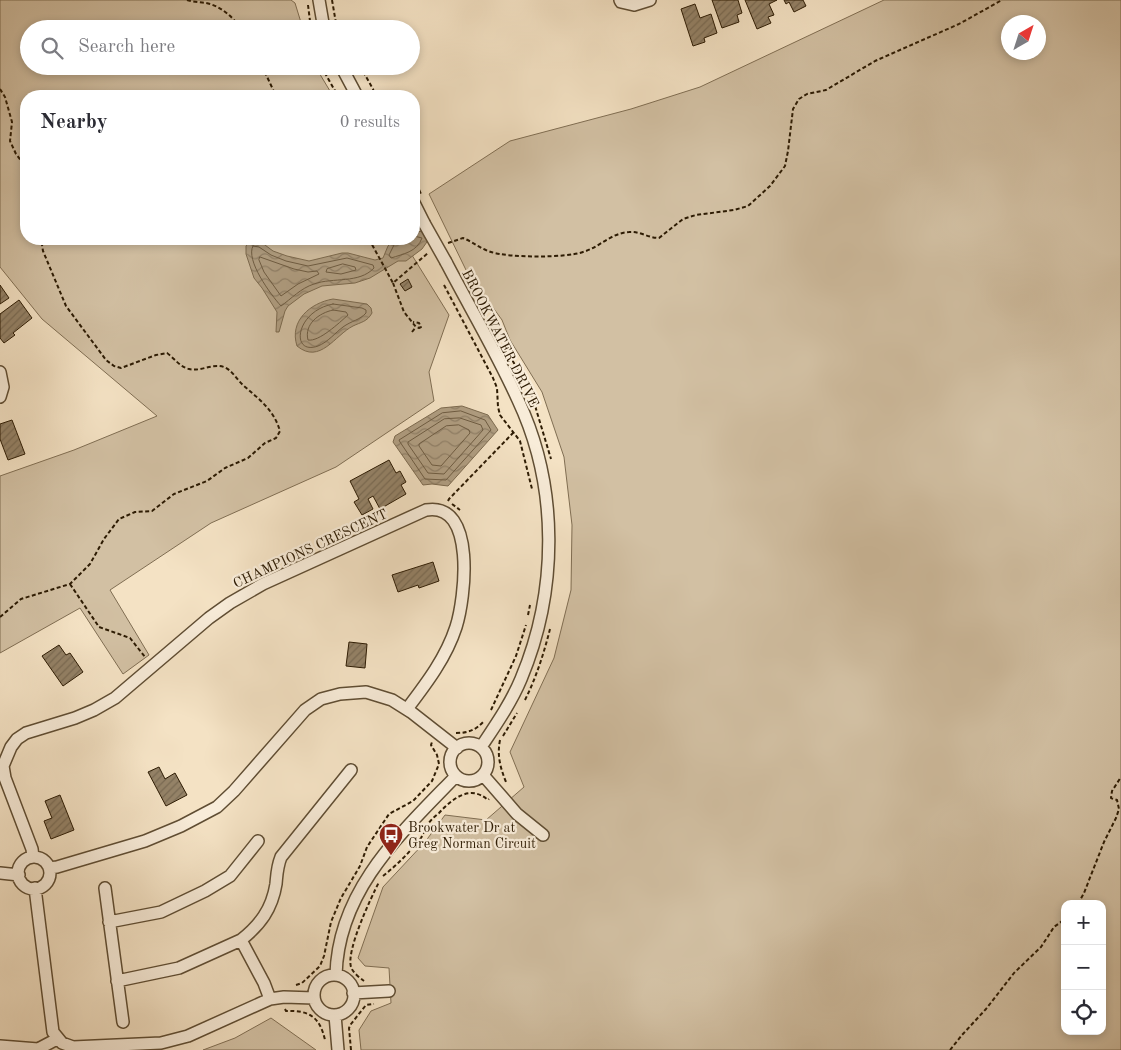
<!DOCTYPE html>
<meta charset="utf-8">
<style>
body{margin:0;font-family:"Old Standard TT",serif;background:#f7f7f7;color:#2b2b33}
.controls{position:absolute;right:15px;bottom:15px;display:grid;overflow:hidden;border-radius:10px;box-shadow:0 2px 8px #0003}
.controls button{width:45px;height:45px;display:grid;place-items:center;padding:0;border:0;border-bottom:1px solid #e1e1e2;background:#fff;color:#2b2b33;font:25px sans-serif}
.compass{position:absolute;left:1001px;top:15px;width:45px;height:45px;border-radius:50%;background:#fff;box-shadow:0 2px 8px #0003;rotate:39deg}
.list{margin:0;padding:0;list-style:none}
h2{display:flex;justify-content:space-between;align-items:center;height:65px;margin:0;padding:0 20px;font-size:21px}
h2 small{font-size:16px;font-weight:400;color:#7c7c81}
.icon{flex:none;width:28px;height:28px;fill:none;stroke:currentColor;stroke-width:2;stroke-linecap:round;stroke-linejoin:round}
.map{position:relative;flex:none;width:1121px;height:1050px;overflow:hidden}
.search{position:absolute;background:#fff;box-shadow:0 2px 8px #0003;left:20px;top:20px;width:400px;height:55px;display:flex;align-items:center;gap:12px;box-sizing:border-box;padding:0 18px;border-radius:28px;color:#7c7c81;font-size:19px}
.panel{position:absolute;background:#fff;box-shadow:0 2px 8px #0003;left:20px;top:90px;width:400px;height:155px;border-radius:20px}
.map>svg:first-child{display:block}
</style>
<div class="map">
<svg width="1121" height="1050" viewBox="0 0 1121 1050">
<defs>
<pattern id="water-waves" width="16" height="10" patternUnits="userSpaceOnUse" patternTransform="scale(1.25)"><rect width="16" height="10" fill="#b09e82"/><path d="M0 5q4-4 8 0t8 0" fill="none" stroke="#908068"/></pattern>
<pattern id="building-hatch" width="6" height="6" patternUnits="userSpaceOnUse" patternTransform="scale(1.25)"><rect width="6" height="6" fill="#948267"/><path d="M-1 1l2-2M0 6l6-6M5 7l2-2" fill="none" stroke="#796a53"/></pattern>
</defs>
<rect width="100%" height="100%" fill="#f4e2c4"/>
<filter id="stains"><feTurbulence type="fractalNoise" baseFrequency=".004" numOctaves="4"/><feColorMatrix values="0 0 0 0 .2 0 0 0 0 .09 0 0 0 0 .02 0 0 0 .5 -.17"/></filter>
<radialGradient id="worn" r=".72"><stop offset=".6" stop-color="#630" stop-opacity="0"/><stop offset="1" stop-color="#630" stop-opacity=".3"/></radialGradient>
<path fill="#d2c0a3" stroke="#806e53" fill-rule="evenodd" d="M0,0h291l4,3 8,26h-274v37h286l18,30h-307v143h376l47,76 -20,57 5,29 -98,66 -125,56 -101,67 39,65 -26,19 -43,-66 -80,45v-177l74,-26 83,-34 -115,-97 -42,-52z
M884,0h237v1050h-760l-2,-20 12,-19 20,-8 -2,-35 -24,-2 -7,-8 25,-71 42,-45 20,-27 41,5 38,-33 -14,-35 44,-94 17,-68 1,-65 -8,-68 -22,-65 -32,-52 -8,-20 -36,-50 -37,-76 81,-53 121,-32 69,-22zM1008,22h30v30h-30zM1065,904h37v127h-37z
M271,1018l45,32h-113l32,-12z"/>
<path fill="url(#water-waves)" stroke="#7c6a4f" d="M414,231l12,1 3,7 -7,10 -16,12h-8l-28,17 -15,5 -33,3 -18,8 -16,12 -3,5 -6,21h-3l1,-20 -15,-24 -8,-10 -8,-24v-8l5,-6 10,2 12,9 14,5 22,5 33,-8h6l27,7 8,-2 5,-12 7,-7h19z
M333,299l34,5 4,4 1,5c-5,9 -11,9 -19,13 -18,9 -33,39 -56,20 -8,-25 13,-43 36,-47z
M462,406l26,9 10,15 -50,56 -16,-2 -9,1 -30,-43 2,-6 46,-28z"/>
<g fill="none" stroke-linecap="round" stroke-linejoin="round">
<path stroke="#6e5c42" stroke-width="1" d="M397,239l-8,16 2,3c12,-4 26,-6 31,-20l-8,-2
M253,246l6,1 12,8 15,6 22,5 39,-8 26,7 1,3c-15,16 -41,9 -60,16 -13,4 -23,15 -33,22 -10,-11 -36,-46 -28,-60z
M260,257l34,12 14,3 9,-1 2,3 -21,10 -17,12 -17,-24 -5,-12z
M343,264l12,3 1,3 -15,4 -15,-2 1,-3z
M333,304l29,4 4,2v3c-6,7 -15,8 -23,14 -8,6 -15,15 -25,19 -28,10 -23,-35 15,-42z
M333,310l13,2 2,3c-9,8 -29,27 -40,25 -4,-16 11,-27 25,-30z
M461,411l24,9 6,10 -45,50 -21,-1 -25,-37 -1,-2 43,-27z
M460,418l21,7 2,5 -39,44 -16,-1 -20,-29v-2l36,-23z
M459,425l10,5 1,3 -29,33 -9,-1 -13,-19v-2l27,-18z"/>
</g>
<path fill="url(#building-hatch)" stroke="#2d1b03" d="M712,0h26l4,13 -5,2 2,7 -17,6z
M745,0h32l-8,4 5,11 -6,2 3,6 -14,6z
M784,0h19l3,6 -12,6 -5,-10 -3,2z
M695,4l5,14 11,-4 6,19 -13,5 1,4 -12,4 -12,-37z
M408,279l4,8 -7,4 -5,-7z
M0,285l9,13 -9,6z
M19,300l13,18 -19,15 2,2 -11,8 -4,-5v-24z
M12,420l13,34 -17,6 -8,-21v-15z
M389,460l7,13 4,-2 6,11 -5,3 5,9 -26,15 -7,-13 -5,3 5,10 -11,6 -8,-13 5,-3 -9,-18z
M433,562l6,19 -20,7 -1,-3 -20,7 -6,-17z
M349,642l18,2 -2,24 -19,-2z
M59,645l7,10 4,-2 13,19 -20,14 -21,-30z
M159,767l6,12 10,-6 12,22 -21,11 -18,-34z
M60,795l14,35 -23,9 -7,-18 8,-3 -7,-17z"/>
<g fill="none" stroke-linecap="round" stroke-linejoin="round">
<defs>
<path id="minor" d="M319,0l5,29
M620,0l1,2 13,3 16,-5
M341,66l16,30
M414,203l10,20
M446,262c24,46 51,91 72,138 41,87 40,191 3,279 -10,24 -26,47 -40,68
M0,372l3,15 -3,10
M450 762a19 19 0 1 1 38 0a19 19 0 1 1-38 0Z
M483,775l34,39 26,21
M33,857l-1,-8 -27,-71 -2,-12 8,-19 6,-8 9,-6 49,-15 19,-8 21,-12 94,-80 21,-15 33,-19 163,-74c51,-9 39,89 30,117 -10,31 -30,57 -49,82
M18 873a16 16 0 1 1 32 0a16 16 0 1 1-32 0Z
M49,868l8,-1 88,-26 36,-15 36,-19 17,-16 71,-81 16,-11 19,-5 26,-2 26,8 19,12 46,36
M0,873l19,2
M35,888l18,144 9,11 11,4 88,-4 27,-7 82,-37 14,-2 30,1
M105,888l18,134
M109,922l52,-10 44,-21 25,-15 28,-35
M241,940l23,43 6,16
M336,975c2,-85 65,-142 120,-199
M314 995a20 20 0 1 1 40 0a20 20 0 1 1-40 0Z
M117,981l62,-13 62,-28c19,-15 31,-31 35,-56 1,-11 1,-17 5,-27l70,-87
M353,993l36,-2
M335,1015l3,35
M0,1046l38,3 19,-10"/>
</defs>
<use href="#minor" stroke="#5f4d33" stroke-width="14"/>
<path stroke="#2d1b03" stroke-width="2" stroke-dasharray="4 2.5" stroke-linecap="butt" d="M187,0c6,2 13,2 19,3 15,3 27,14 35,26
M332,0l5,29
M308,5l3,24
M262,66l14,30
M324,66l2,9 12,21
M360,66l13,23 2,7
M0,89l5,8 7,25 -2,19 6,13 10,13
M414,178l7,16
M369,239l24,44 35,-30
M448,243l15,-5c10,4 18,11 28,14 19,6 74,6 92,0 17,-5 28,-19 46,-20 11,-1 19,6 30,6l24,-19 13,-4 38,-5 14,-4 22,-20 15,-20 3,-15 5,-42 6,-10 8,-5 19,-4 49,-29 84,-37 43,-24
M393,283l11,29 12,15 3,1 2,-1 -2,-4 -6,-1
M444,285l49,93 4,10 1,19 2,8 20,26 12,48
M412,332l4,-5
M509,355l21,34 21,70
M448,501l1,-2 64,-66
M452,504l8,6
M70,584l29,43 31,11 15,19
M528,615l2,-10
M0,617l21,-18 49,-15 20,-20 14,-25 15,-20 16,-7 17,-1 22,-17 33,-13 18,-13 23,-10 17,-15 11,-5 4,-7c-6,-21 -21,-32 -36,-45 -7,-6 -12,-16 -20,-19 -12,-4 -23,5 -35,2 -9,-2 -15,-11 -22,-16l-11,2 -35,13 -7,-2 -8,-6 -40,-54 -23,-55 -2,-12
M525,700c11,-22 19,-47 25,-71
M491,710l25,-54 10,-31
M456,733c12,0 20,-3 28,-12
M503,736l14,-23
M500,740c-3,15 0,27 6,42l-1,1
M383,876c14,-11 27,-24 38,-38 3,-5 4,-10 7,-14 3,-4 7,-8 11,-11 13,-14 31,-29 49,-13l1,-1
M1078,904l6,-11 20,-51 12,-24 3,-9 -2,-9 -6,-2 1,-7 9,-14
M364,981c-4,-3 -11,-8 -13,-14 -5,-17 20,-69 28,-85
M296,985l6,-2 18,-17 4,-10 7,-34 10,-24 19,-32 7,-19 22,-33 24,-13 19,-20 7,-17 -2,-9 -6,-10 1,-3
M285,1009l1,2c23,-1 34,6 39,29
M351,1050l-2,-22 2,-4 15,-19 8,-1
M950,1050l12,-15 24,-26 28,-36 27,-26 13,-20 11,-8"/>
<use href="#minor" stroke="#f8ecd9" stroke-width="11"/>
<defs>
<path id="minor-bridge" d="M424,223l22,39"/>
</defs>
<use href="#minor-bridge" stroke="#5f4d33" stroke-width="14" stroke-linecap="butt"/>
<use href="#minor-bridge" stroke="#f8ecd9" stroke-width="11"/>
</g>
<defs>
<symbol id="bus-pin" viewBox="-11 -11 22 30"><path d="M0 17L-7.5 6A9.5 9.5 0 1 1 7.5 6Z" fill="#8f2418" stroke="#f8ecd9"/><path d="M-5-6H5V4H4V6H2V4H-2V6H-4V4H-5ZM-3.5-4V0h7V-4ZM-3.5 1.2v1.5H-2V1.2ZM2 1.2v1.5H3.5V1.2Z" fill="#fff"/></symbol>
</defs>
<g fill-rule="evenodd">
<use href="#bus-pin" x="377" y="821" width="28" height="38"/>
</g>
<g text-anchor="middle" stroke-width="4.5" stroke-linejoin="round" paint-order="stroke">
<g font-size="14" fill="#2d1b03" stroke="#f8ecd9">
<text transform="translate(501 338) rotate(63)" y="5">BROOKWATER DRIVE</text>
<text transform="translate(310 548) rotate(-25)" y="5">CHAMPIONS CRESCENT</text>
</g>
<g font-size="14" fill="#2d1b03" stroke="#f8ecd9" text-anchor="start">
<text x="408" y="832">Brookwater Dr at<tspan x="408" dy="16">Greg Norman Circuit</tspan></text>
</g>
</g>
<rect width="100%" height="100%" filter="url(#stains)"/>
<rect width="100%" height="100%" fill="url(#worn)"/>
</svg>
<div class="controls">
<button>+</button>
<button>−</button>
<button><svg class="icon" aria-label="locate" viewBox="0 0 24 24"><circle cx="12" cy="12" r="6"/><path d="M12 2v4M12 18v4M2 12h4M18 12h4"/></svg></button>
</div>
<svg class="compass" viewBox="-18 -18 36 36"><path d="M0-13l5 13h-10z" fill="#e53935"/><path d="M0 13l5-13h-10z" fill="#7c7c81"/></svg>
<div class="search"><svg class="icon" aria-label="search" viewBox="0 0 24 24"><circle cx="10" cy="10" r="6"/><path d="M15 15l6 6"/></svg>Search here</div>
<section class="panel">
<h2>Nearby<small>0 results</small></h2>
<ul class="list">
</ul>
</section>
</div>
